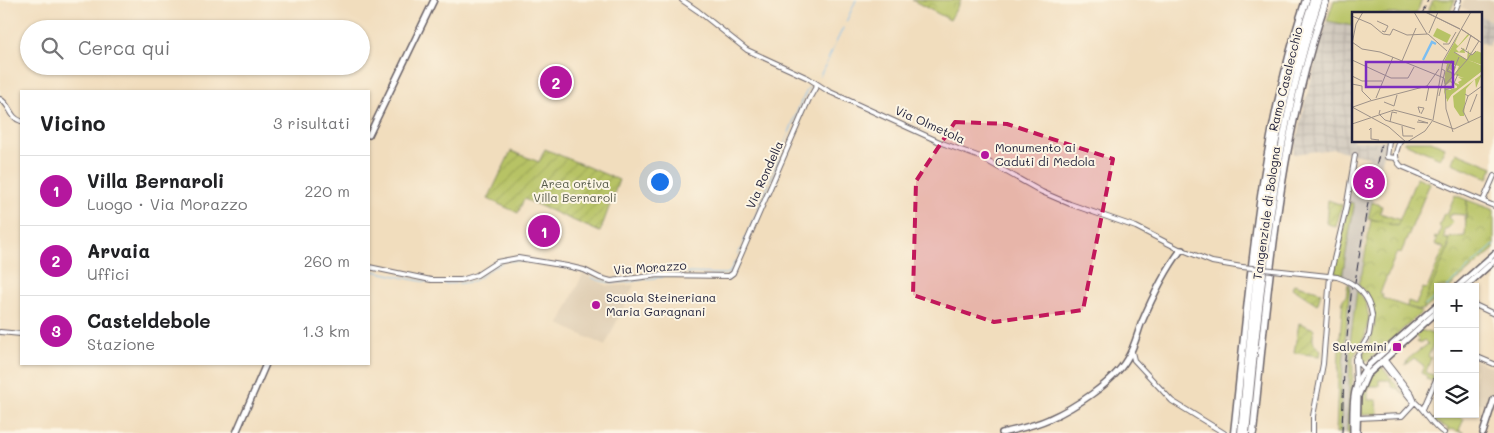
<!DOCTYPE html>
<html lang="it">
<meta charset="utf-8">
<style>
body{margin:0;font-family:Mali,sans-serif;background:#f2f2f2;color:#202124}
.controls{position:absolute;right:15px;bottom:15px;display:grid;overflow:hidden;border-radius:0px;box-shadow:0 1px 4px #0004}
.controls button{width:45px;height:45px;display:grid;place-items:center;padding:0;border:0;border-bottom:1px solid #e0e0e0;background:#fff;color:#202124;font:25px sans-serif}
.you{position:absolute;left:659px;top:181px;width:18px;height:18px;margin:-12px;border:4px solid #fff;border-radius:50%;background:#1a73e8;box-shadow:0 0 0 8px #1a73e833}
.badge{display:grid;place-items:center;width:32px;height:32px;border-radius:50%;background:#b5179e;color:#fff;font-size:16px;font-weight:700}
.pin{position:absolute;translate:-50% -50%;border:2px solid #fff;box-shadow:0 1px 5px #0006}
.list{margin:0;padding:0;list-style:none}
h2{display:flex;justify-content:space-between;align-items:center;height:65px;margin:0;padding:0 20px;font-size:21px}
h2 small{font-size:16px;font-weight:400;color:#757577}
.list li{display:grid;grid-template-columns:32px 1fr auto;gap:15px;align-items:center;box-sizing:border-box;height:70px;padding:0 20px;border-top:1px solid #e0e0e0}
.list b{display:block;font-size:19px;white-space:nowrap}
.list p{margin:0;font-size:16px;white-space:nowrap;color:#757577}
.list em{font-size:16px;font-style:normal;color:#757577}
.icon{flex:none;width:28px;height:28px;fill:none;stroke:currentColor;stroke-width:2;stroke-linecap:round;stroke-linejoin:round}
.map{position:relative;flex:none;width:1494px;height:433px;overflow:hidden}
.search{position:absolute;background:#fff;box-shadow:0 1px 4px #0004;left:20px;top:20px;width:350px;height:55px;display:flex;align-items:center;gap:12px;box-sizing:border-box;padding:0 18px;border-radius:28px;color:#757577;font-size:19px}
.panel{position:absolute;background:#fff;box-shadow:0 1px 4px #0004;left:20px;top:90px;width:350px;height:275px;border-radius:0px}
.map>svg:first-child{display:block}
</style>
<div class="map">
<svg width="1494" height="433" viewBox="0 0 1494 433">
<defs>
<pattern id="industrial-grid" width="8" height="8" patternUnits="userSpaceOnUse" patternTransform="scale(1.25)"><rect width="8" height="8" fill="#cbc3b8"/><path d="M0 4h8M4 0v8" fill="none" stroke="#aea79f"/></pattern>
<pattern id="park-crowns" width="20" height="18" patternUnits="userSpaceOnUse" patternTransform="scale(1.25)"><rect width="20" height="18" fill="#b7c365"/><path d="M2 6a3 3 0 1 1 6 0M12 15a3 3 0 1 1 6 0" fill="none" stroke="#9da759"/></pattern>
<pattern id="garden-furrows" width="10" height="10" patternUnits="userSpaceOnUse" patternTransform="scale(1.25)"><rect width="10" height="10" fill="#b7c365"/><path d="M-1 1l2-2M0 10L10 0M9 11l2-2" fill="none" stroke="#9da759"/></pattern>
</defs>
<rect width="100%" height="100%" fill="#fcf5e5"/>
<filter id="ink" filterUnits="userSpaceOnUse"><feTurbulence type="fractalNoise" baseFrequency=".02" numOctaves="2"/><feDisplacementMap in="SourceGraphic" scale="10" xChannelSelector="R" yChannelSelector="G"/><feConvolveMatrix kernelMatrix="1 2 1 2 8 2 1 2 1" color-interpolation-filters="sRGB"/></filter>
<filter id="wash" filterUnits="userSpaceOnUse"><feTurbulence type="fractalNoise" baseFrequency=".0096" numOctaves="4" result="noise"/><feDisplacementMap in="SourceGraphic" scale="20" xChannelSelector="R" yChannelSelector="G"/><feGaussianBlur stdDeviation="1.12" result="paint"/><feColorMatrix in="noise" values="0 0 0 0 0 0 0 0 0 0 0 0 0 0 0 0 0 1.4 0 .05"/><feComposite in="paint" operator="in"/></filter>
<g filter="url(#wash)">
<rect width="100%" height="100%" fill="#f1ddbd"/>
<path fill="#dfcdb2" d="M1464,0h30v22l-14,-6v-2h-5l-14,-7z
M583,274l25,12 26,-1 -29,61 -46,-22z
M1475,360l19,8v23l-6,15 -11,-4 -2,2z"/>
<path fill="url(#industrial-grid)" d="M1480,16l14,6v13l-5,11 -9,-4z
M1327,21l26,5v115h23l-4,19 -4,-3 -34,-8 -41,5 12,-52z"/>
<path fill="#cbc3b8" d="M1376,141h11l-19,77 -5,32 1,1 -2,22 -3,7 -1,4 3,3 -2,6 -3,58 -4,19 -2,63h-14l3,-83 4,-51 3,-3 3,-17 -12,-4 -2,-5 17,-85 4,-2 6,-20 6,-4 4,1z"/>
<path fill="#b7c365" stroke="#6c7250" d="M1334,0h88l-6,14h-63v12l-26,-5z
M1404,141h27l14,6 -5,11 -36,-15z
M1456,152l37,15 -5,11 -36,-15z
M1455,195l12,5 -1,27 -1,-12 -13,-1 -4,3 5,6 -5,5 -3,1 -1,10 4,-1c2,21 -14,51 -23,71l-4,1 -14,-3 1,-6 8,3 7,-16 3,1 2,-2 16,-39 -9,-4 2,-4 -3,-2 1,-2 3,1 3,-9 -2,-2 5,-13 3,1z
M1349,203h4l1,3 -11,65v5l-6,-1 -2,-5z
M1348,284l2,1 -9,102v46h-5l3,-83 4,-51 3,-3z
M1357,290l9,13 3,15 -4,18 -12,22v18l-3,26v31h-3l4,-98z
M1421,330l17,6 -10,20 3,2 -5,14 9,4 -3,5 -6,-2 1,-3 -6,-3 3,-7 -10,-8 -9,7 3,-6 20,-15 -4,-4 -5,4 -2,-2 2,-2 -4,-4z
M1381,366l25,31 -8,-8 -6,-2 -2,-7h-11v6h-9l-2,5v9h9l1,14 -16,1c-2,-19 4,-37 19,-49z
M1441,414h14l9,5 -5,11 5,3 -13,-4 -4,2 1,-3 -15,-7 1,-2h2z"/>
<path fill="url(#park-crowns)" stroke="#6c7250" d="M912,0h49l-11,20z
M1433,0h22l-6,14h-22z
M1417,177l13,6 -29,70 -4,-1 -17,41 3,2 -1,3 40,14 -53,48 -4,2 -3,-2 -1,-3c4,-7 8,-14 11,-22 7,-18 0,-37 -14,-51l4,-11 9,-54 26,7z
M1467,200l27,10v39l-44,38h-12v11l-13,11 -2,-3 26,-60 -1,-8 17,-2z"/>
<path fill="url(#garden-furrows)" stroke="#6c7250" d="M545,149l74,31 -19,52 -76,-33 -6,14 -30,-14 23,-48 28,11z
M1328,200l14,5 -6,22 -10,-4z
M1372,202l10,4 -2,7 20,7 -3,6 -29,-8z
M1294,284l27,8 -3,11 -1,1 -25,-16z
M1299,323l15,6c-2,10 -2,15 7,21l-1,6 -26,-3z"/>
<g fill="none" stroke-linecap="round" stroke-linejoin="round">
<path stroke="#7cbef1" stroke-width="1" d="M846,22l10,-22
M820,76l23,-48
M738,255l28,-63 35,-90 8,-15
M510,261c24,-1 50,5 73,11
M369,270c28,6 75,19 103,11 11,-4 18,-14 30,-18
M687,273l38,1 5,-2 5,-11
M591,277c24,12 47,1 72,0
M1447,287l47,-42
M1425,306l13,-11"/>
</g>
</g>
<g filter="url(#ink)">
<g fill="none" stroke-linecap="round" stroke-linejoin="round">
<defs>
<path id="street" d="M682,0l16,11 49,39 61,28 20,13 114,52 38,14 62,35 28,12 66,23 45,23
M1454,14l5,-14
M0,99c11,6 9,18 21,22
M1389,141l-2,16 9,1
M1400,141c-4,10 -7,17 1,25l93,40
M1483,201l11,-25
M1183,250l29,12 30,5
M369,267l62,13h30l16,-5 20,-13 21,-4 49,8 17,4 16,8 11,3 48,-6 70,1 4,-3 76,-174 8,-14
M1282,271l55,6
M1475,305l19,9
M0,332l21,2
M1132,352l2,8 38,41 52,32
M1358,356l1,8 7,7
M1475,356l19,8
M1384,359l28,36 3,7
M1381,361l29,37 4,4
M1356,383l-1,-24 14,-24 3,-20
M1423,409l15,-34
M1357,418l45,-2 13,-14c11,9 16,23 29,31
M1313,433v-17l10,-52 7,-88 16,-67 9,-54"/>
<path id="secondary" d="M369,135l65,-135
M1457,287l37,-33
M1465,287l29,-26
M236,433l30,-69
M1002,433c16,-4 32,-7 47,-14 25,-11 64,-36 78,-60 7,-11 10,-24 14,-35 11,-26 23,-52 40,-74h2
M1353,433c0,-25 -3,-50 17,-69l68,-60
M1357,433l1,-37 9,-21 71,-64
M1483,433l11,-34"/>
<path id="highway" d="M1234,433c16,-146 25,-293 72,-433
M1241,433c8,-82 15,-164 27,-245 9,-64 25,-127 45,-188
M1246,433c15,-146 26,-293 73,-433
M1253,433c15,-146 25,-293 73,-433"/>
</defs>
<use href="#street" stroke="#6a6368" stroke-width="6"/>
<use href="#secondary" stroke="#6a6368" stroke-width="8"/>
<use href="#highway" stroke="#6a6368" stroke-width="9"/>
<use href="#street" stroke="#fff" stroke-width="4"/>
<use href="#secondary" stroke="#fff" stroke-width="5"/>
<use href="#highway" stroke="#fff" stroke-width="6"/>
<path stroke="#22223b" stroke-width="1" stroke-dasharray="8 4" stroke-linecap="butt" d="M1422,14l6,-14
M1355,282l12,-74 15,-67
M1342,433l2,-64 8,-83"/>
<defs>
<path id="street-bridge" d="M1242,267l40,4
M1337,277c19,6 32,18 35,38"/>
</defs>
<use href="#street-bridge" stroke="#6a6368" stroke-width="6" stroke-linecap="butt"/>
<use href="#street-bridge" stroke="#fff" stroke-width="4"/>
</g>
</g>
<path fill="#c2185b" fill-opacity="0.2" stroke="#c2185b" stroke-width="4" stroke-dasharray="10 6" stroke-linejoin="round" d="M955,122l52,2 106,35 -30,151 -89,12 -81,-27 3,-114z"/>
<g fill="#b5179e" stroke="#fcf5e5" stroke-width="2">
<circle cx="985" cy="155" r="5"/>
<circle cx="596" cy="305" r="5"/>
<rect x="1392" y="342" width="10" height="10" rx="2.5"/>
</g>
<g text-anchor="middle" stroke-width="4" stroke-linejoin="round" paint-order="stroke">
<g font-size="12" fill="#22223b" stroke="#fcf5e5">
<text transform="translate(1286 79) rotate(-76)" y="4">Ramo Casalecchio</text>
<text transform="translate(930 125) rotate(24)" y="4">Via Olmetola</text>
<text transform="translate(765 175) rotate(-66)" y="4">Via Rondella</text>
<text transform="translate(1267 213) rotate(-82)" y="4">Tangenziale di Bologna</text>
<text transform="translate(650 268) rotate(-4)" y="4">Via Morazzo</text>
</g>
<g font-size="12" fill="#22223b" stroke="#fcf5e5" text-anchor="start">
<text x="995" y="152">Monumento ai<tspan x="995" dy="14">Caduti di Medola</tspan></text>
<text x="606" y="302">Scuola Steineriana<tspan x="606" dy="14">Maria Garagnani</tspan></text>
<text x="1387" y="351" text-anchor="end">Salvemini</text>
</g>
<g font-size="12" fill="#565a4a" stroke="#fcf5e5">
<text x="575" y="188">Area ortiva<tspan x="575" dy="14">Villa Bernaroli</tspan></text>
</g>
</g>
<g transform="translate(1352 12)">
<rect width="130" height="130" fill="#f1ddbd"/>
<path d="M109,18l-6,13 3,3 10,-12h2l-14,15 3,3 5,-4 1,5 -11,-1 13,8 1,-10 2,5 1,-4v4l6,-4 5,2v12l-14,-5 14,6v5l-36,28v-9l4,2 3,-1 -3,-2 7,-1v-2l-2,-1 -1,-3 6,3 -2,-3 4,-2 -4,-3 6,1 -9,-3 4,-9 -9,-2 6,3 -2,5 -6,-4 7,7 -4,5 2,4 -3,-2 -5,4 4,2 3,-4 -3,5h-3l-2,6 1,-20 -1,3 3,-14 -4,-1zM130,62l-6,14 -1,-9 -9,10 -2,27h-4l-6,-9 -1,-11z" fill="#b7c365"/>
<path d="M85,16l14,7 -4,8 -14,-7z" fill="#b7c365"/>
<path d="M121,50l9,4v5l-29,21 -6,10 -1,-12h9l7,-9 11,-6 -7,-10 6,1z" fill="#b7c365"/>
<path fill="none" stroke="#7cbef1" stroke-width="2.5" d="M71,48l9,-18 4,2"/>
<path fill="none" stroke="#9e9289" stroke-width="1" d="M62,0l13,22M73,0l35,17M74,0l34,17M0,4l19,8 12,10 7,1 3,-6 14,6 21,-1M25,9l11,5 -3,6 -3,-1M109,17l21,14M109,17l18,12M77,21l9,-21M76,22l19,17M0,30l10,7 18,3 64,26 1,6M0,32l4,-20 7,-12M91,32h6l7,-12M109,36l11,7 4,-4M114,38l5,-15M102,40l13,8M0,48l39,18h17l6,-11M100,48l-5,11 7,3M115,48l12,-19M50,49l14,-33M100,62l7,-17M0,64l10,5h20M0,72l10,2v5l9,9M93,78l7,-2 6,-14M113,82l3,2 14,-10M87,84l6,-25 -3,-2M116,84l-5,15 6,12M24,86l17,-41M18,89l57,-15 12,-17M74,89l3,-15M32,90l10,4 3,-11M0,95l37,20 17,15M1,95l17,-6M28,98l-1,4 6,6 30,9M118,100l7,-18M68,101l-2,-6 6,1 -3,6M81,109l21,8 28,-13M38,110l2,-10 5,1M65,110l11,1 -10,-3M0,112l42,-14 38,10M50,114l1,10h10M17,118l2,-2v11l8,1M101,120l-7,-23 -1,-24 22,-25M55,130l18,-11 8,-11 10,-59 28,-49"/>
<path fill="#7b2cbf" fill-opacity="0.15" stroke="#7b2cbf" stroke-width="2.5" d="M14,50h87v25h-87z"/>
<rect width="130" height="130" fill="none" stroke="#22223b" stroke-width="2.5"/>
</g>
</svg>
<div class="controls">
<button>+</button>
<button>−</button>
<button><svg class="icon" aria-label="layers" viewBox="0 0 24 24"><path d="M12 4l9 5-9 5-9-5zM3 14l9 5 9-5"/></svg></button>
</div>
<div class="you"></div>
<div class="pin badge" style="left:544px;top:231px">1</div>
<div class="pin badge" style="left:556px;top:82px">2</div>
<div class="pin badge" style="left:1369px;top:182px">3</div>
<div class="search"><svg class="icon" aria-label="search" viewBox="0 0 24 24"><circle cx="10" cy="10" r="6"/><path d="M15 15l6 6"/></svg>Cerca qui</div>
<section class="panel">
<h2>Vicino<small>3 risultati</small></h2>
<ul class="list">
<li><span class="badge">1</span><div><b>Villa Bernaroli</b><p>Luogo · Via Morazzo</p></div><em>220 m</em></li>
<li><span class="badge">2</span><div><b>Arvaia</b><p>Uffici</p></div><em>260 m</em></li>
<li><span class="badge">3</span><div><b>Casteldebole</b><p>Stazione</p></div><em>1.3 km</em></li>
</ul>
</section>
</div>
